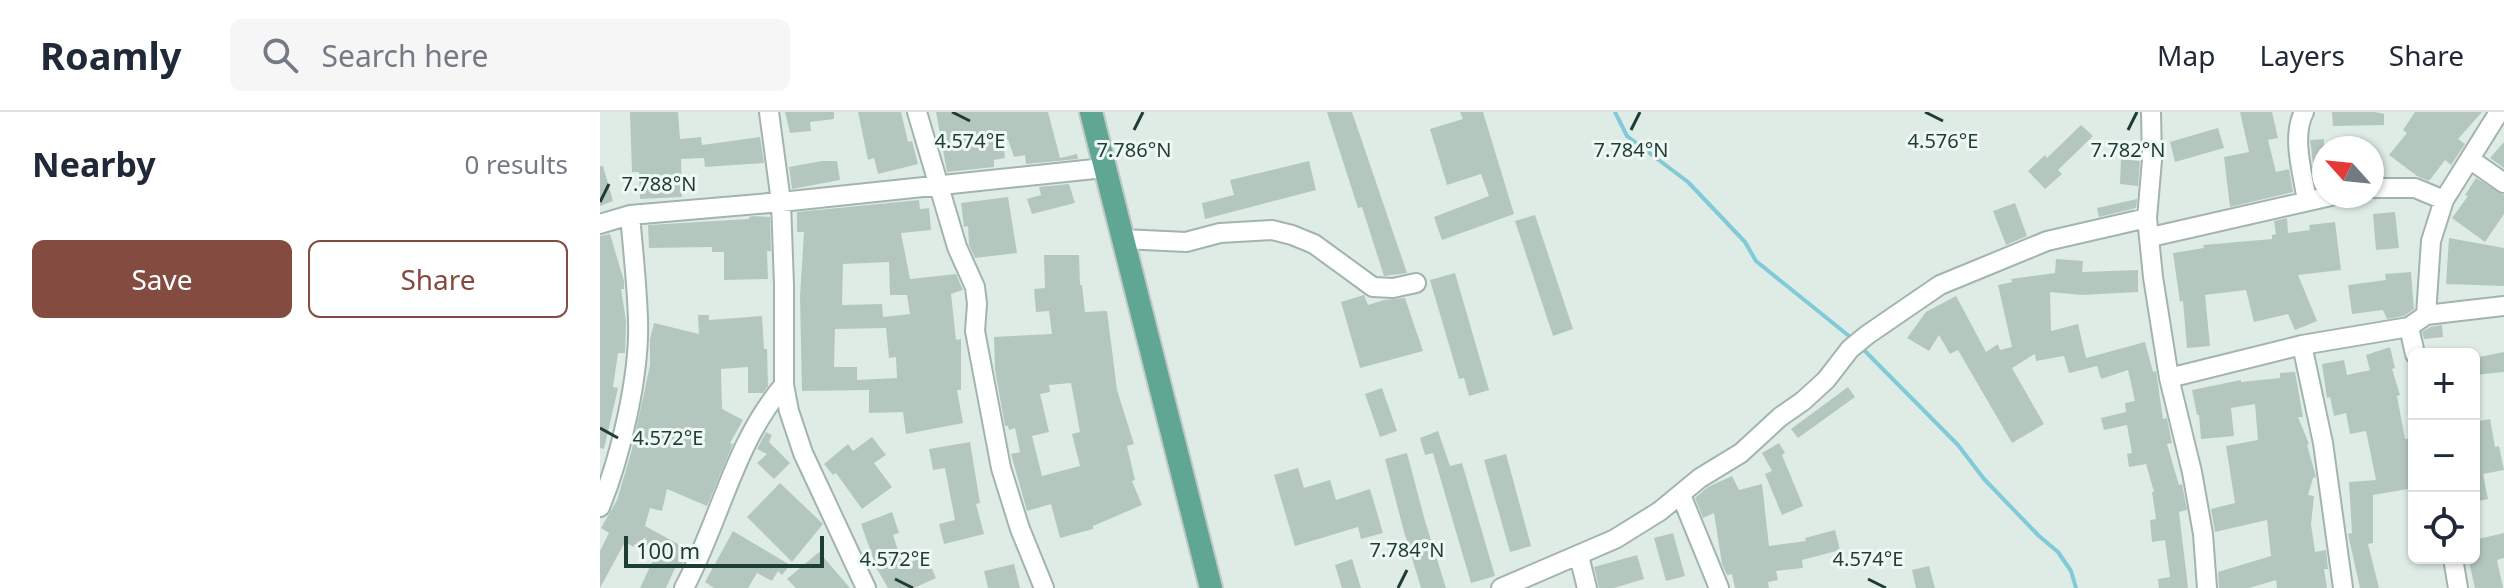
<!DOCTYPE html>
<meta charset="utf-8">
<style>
body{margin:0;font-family:"Noto Sans",sans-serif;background:#f6f6f7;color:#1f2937}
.controls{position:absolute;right:24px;bottom:24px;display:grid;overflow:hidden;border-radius:12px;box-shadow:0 2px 6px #0004}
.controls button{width:72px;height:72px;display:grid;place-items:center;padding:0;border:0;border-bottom:2px solid #e0e1e3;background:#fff;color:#1f2937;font:40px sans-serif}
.compass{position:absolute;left:1712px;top:24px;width:72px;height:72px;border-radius:50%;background:#fff;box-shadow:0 2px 6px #0004;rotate:297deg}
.scale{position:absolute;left:24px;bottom:20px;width:200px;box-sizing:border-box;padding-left:8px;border:4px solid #1e3d35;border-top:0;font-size:22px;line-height:28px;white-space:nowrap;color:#1e3d35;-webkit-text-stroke:6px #eff8f4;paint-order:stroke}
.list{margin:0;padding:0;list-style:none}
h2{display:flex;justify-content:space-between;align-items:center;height:104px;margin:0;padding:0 32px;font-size:34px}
h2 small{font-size:26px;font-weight:400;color:#747a83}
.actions{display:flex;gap:16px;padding:24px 32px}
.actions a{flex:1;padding:18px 0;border:2px solid #844b40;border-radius:12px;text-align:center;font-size:28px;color:#844b40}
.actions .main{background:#844b40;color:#fff}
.icon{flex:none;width:44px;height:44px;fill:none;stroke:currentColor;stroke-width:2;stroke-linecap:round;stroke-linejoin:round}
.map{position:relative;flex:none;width:1904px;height:476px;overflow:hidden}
header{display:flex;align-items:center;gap:48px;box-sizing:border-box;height:112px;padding:0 40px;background:#fff;border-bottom:2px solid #e0e1e3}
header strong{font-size:38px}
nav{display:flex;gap:44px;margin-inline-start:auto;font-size:28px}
.search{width:560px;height:72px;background:#f6f6f7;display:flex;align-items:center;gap:20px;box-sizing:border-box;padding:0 28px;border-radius:12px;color:#747a83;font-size:30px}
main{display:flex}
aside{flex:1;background:#fff}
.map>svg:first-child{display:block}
</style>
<header>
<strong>Roamly</strong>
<div class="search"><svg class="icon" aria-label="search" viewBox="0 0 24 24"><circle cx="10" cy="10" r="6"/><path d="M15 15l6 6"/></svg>Search here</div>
<nav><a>Map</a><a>Layers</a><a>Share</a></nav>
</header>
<main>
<aside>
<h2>Nearby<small>0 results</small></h2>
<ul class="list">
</ul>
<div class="actions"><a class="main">Save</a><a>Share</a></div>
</aside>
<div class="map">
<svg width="1904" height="476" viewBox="0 0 1904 476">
<rect width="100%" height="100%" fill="#dfece6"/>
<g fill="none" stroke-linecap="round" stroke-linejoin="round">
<path stroke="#81cad7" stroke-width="4" d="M1015,0l12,24 61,46 57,60 11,19 98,79
M1260,234l98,99 26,34 55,57 19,16 13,19 5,17"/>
</g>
<path fill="#b4c7bf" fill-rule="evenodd" d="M30,0h48l2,27 21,-2 1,8 58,-8 4,26 -59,4 -1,-9 -23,1 1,38 -42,2 -1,-27h-7z
M185,0h49v7l-24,3 1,9 -21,2z
M258,0h43l7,30 4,-1 6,23 -40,10 -4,-16 -6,2z
M336,0h112l12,46 17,-4 1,5 -52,5 -1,-9 -11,2 -6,-18 -5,2 2,17 -11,2v7l-47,5z
M727,0h25l55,161 -23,3 -22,-69 -4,1z
M860,0h23l31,102 -72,26 -8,-23 55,-21 -8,-22 -34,11 -17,-56 33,-10z
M1640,0h32l6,26 -10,2 8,32 13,-3 4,23 -63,15 -6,-50 25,-5z
M1732,0h43l9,2v11l-51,1z
M1815,0h67l-24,27 7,5 -14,21 -6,-5 -16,21 -12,-5 -28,-21 18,-22 -4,-3z
M1481,13l12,11 -35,34 4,4 -17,15 -17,-18 17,-16 2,3z
M1618,16l6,20 -49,14 -5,-20z
M1724,27v46l-8,1 -6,-46z
M1904,30v26l-14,-10z
M1521,47l19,2 -2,25 -18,-2z
M222,49h15l3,19 -48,9 -3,-22z
M709,49l7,29 -111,29 -3,-16 32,-8 -4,-15z
M0,54h3l10,35 -13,5z
M1876,66l28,17v19l-19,28 -33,-24 16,-22 -3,-1z
M469,72l6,19 -43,11 -5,-15 14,-4 -2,-8z
M408,85l9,56 -42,5 -6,-13 -1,-19 -4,1 -3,-24z
M1537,87l-1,9 -37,9 -2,-9z
M319,88l1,9 9,-1 2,22 -30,3 9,46 46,-5 7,16 -12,4 5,46 5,-1v51h-4l6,33 -57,11 -3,-22 -34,1v-23l-67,1 -2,-94 4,-65h-7v-20zM289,150l1,33h17l3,19 -27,3 -1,-13 -40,1 1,-41zM286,216l3,30 7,-1 1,21 -40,2v-13h-23l1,-38z
M1415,91l12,33 -21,9 -13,-34z
M1795,100l4,36 -23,2 -3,-36z
M935,103l38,114 -20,7 -38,-115z
M154,104l16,1 1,34h-4l1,28 -44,1v-28h-12v-5l-63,1 -1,-23 101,-6v-2z
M1687,106l1,15 22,-3 -1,-5 26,-3 6,48 -43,5 19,46 -22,9 -7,-16 -34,8 -8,-32 -41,5 5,51 -23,2 -4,-47 -3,1 -7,-49 31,-5 -1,-3 69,-6v-4l4,-1 -2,-13z
M10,122l14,47v8h-3l5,32 -1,32h-7l-5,34 5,1 -14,61 -4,-1v-212z
M1849,126l55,10v38l-58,-2z
M444,143h35l1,30h2l3,27 22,-1 10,79 17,54 -7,2 8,34 -3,1 10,24 -49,21v3l-33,9 -9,-34 -24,7 -16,-57 9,-2 -5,-24 -6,2 -1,-4h-3l-10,-56 -1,-33 58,-3 -3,-23 -13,1 -2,-23 11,-1zM471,271l9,49 -8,2 8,32 -38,10 -10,-40 17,-4 -9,-38 10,-2 -1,-7z
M1456,147l27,2 -1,11 56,-2v22l-56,3 -32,-3 1,39 27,-7 8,34 59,-16 8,30 3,-1 7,48 4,-1 5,25 -5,1 12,41 3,-1 5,26 -8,2 9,76h-29l-1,-9 12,-2 -5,-37 -13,2 -2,-22 6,-1 -4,-27h2l-8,-28 -17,3 -2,-13 5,-1 -5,-28 -23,5 -3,-12 25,-6 -1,-9 10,-2 -7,-31 -27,9 -4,-13 -28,7 -5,-17 -28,5 -1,-7 -23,14 32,56 -32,19 -54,-93 -8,4 -11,-19 -10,16 -22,-13 19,-26 30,-16 30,56 12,-8 2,6 12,-3 -14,-62 14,-3 -1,-3 44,-6z
M1811,160l3,37 -10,7 -17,3 -4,-9 -31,4 -4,-29 38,-5 -1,-6z
M855,161l34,117 -20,6 -5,-18 -5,1 -29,-99z
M764,183l4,10 16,-5 21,-2 18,53 -63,17 -19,-66z
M98,203h11v5l53,-4 2,33h3l1,37 -5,7h-15v-26l-27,2 1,40 21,11 -13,23 3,1 -26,62 -40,-17 -5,22 -12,-3 -5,18 44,24 -9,18 -4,-2 -10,22h-26l14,-30 -29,-16 -25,46v-37l9,-18 -8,-5 16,-28 14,-47 19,-88v-26l4,-16 45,11z
M1842,213l1,12 -19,2 -2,-7 8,-5z
M1790,235l5,21 -3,1 8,26 -3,1 8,43 9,-1v50l-41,7v48l-5,1 11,44h-19l-12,-54 4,-1 -3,-51 27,-2 -10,-49 -16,3 -4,-21 -12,3 -4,-19 -3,1 -5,-34 22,-4 3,15 23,-5 -4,-15z
M1904,240v20l-30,3v-17z
M1695,260l8,45h-5l11,27 -2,1 9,32 -3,1 -5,17 6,1 -3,28 4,28 11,-2 2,19h-4l3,19h-50l-1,-8 -27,8h-30l-1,-16 53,-16 -4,-36 -52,12 -4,-23 24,-6 -9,-57 32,-6 -3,-36 -24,4 3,28 -33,3 -2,-24h-2l-5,-25 49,-10v2l39,-4v-5z
M1248,275l7,10 -57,41 -7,-9z
M782,276l15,43 -17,6 -15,-43z
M1890,307l5,28 4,-1 5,24 -21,4 5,25 -14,3v-80z
M838,319l12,35 12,-3 33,113 -24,7 -38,-130 -8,2 -5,-17z
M166,320l6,3 -3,7 21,21 -16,16 -17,-16 10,-9 -10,-5z
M272,325l14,18 -12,8 18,24 -30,22 -26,-36 -3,2 -9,-11 24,-20 5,7z
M370,330l10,61 -4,1 8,30 -40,10 -5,-20 16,-4 -10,-52 -12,2 -4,-21z
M1179,331l6,10 -3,2 21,51 -21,9 -17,-41 7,-3 -10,-18z
M807,341l18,68 21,67h-25l-18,-60 -18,-69z
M906,342l25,92 -21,6 -26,-92z
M698,356l6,20 26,-8 6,20 34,-11 13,44 -22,6 -3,-12 -63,19 -21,-71z
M1132,364l7,14 23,-6 7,62 37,-5 -1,-3 30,-8 5,20 -38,10 1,8 -27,3 2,9 -10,2 1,6h-34l-3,-14 -5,1 -5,-11 -8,-51 -11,5 -8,-20 13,-11z
M180,371l43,41 -31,38 -45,-45z
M292,400l7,21 -6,2 10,31 23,-11 10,23 -22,10h-26l-11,-19 -16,-45z
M133,419l57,34 -8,10 -4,-4 -6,10 -15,-8 -9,15h-34l-9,-6z
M1073,421l12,43 -19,5 -12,-43z
M1904,421v25l-7,2 6,28h-28l-7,-30h6v-18z
M219,440l31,36h-54l-9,-9z
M1037,443l7,24 -30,9h-15l-5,-21z
M752,447l9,29h-19l-7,-23z
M414,452l6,24h-32l-4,-17z
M1329,454l6,22h-19l-4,-18z"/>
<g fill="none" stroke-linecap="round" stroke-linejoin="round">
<defs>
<path id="minor" d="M169,0l12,90 3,83v100l5,26 14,42 63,135
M317,0l40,135 18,40 2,17 -2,27 26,137 19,61 24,59
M1551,0l1,48 -5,58 6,59 16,101 23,94 11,62 4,54
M1704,0c-13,25 -1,62 3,89
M1871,48l33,23
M1772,76h43l29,12
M0,112l30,-9 151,-13 323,-34
M1551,125l180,-41
M523,127l63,3 34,-9 52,-3 20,5 22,9 59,43 20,1 23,-5
M1826,203l5,-74 13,-41 55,-88
M1809,215l6,27
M1702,233l21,98 20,145
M1569,266l133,-33 107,-18 17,-12 78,-9
M1081,383l38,93
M0,395c21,-51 40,-133 38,-187 -1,-35 -5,-70 -8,-105
M979,444l8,32
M1853,446l5,30
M84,476c36,-67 50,-145 100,-203
M901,476l114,-49 45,-28 40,-33 41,-25 39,-36 23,-16 23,-21 24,-31 17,-14 73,-50 107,-44 100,-23"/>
<path id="major" d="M491,0l120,476"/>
</defs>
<use href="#minor" stroke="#a1b4ad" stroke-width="22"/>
<use href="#major" stroke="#c0c9c6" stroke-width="26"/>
<use href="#minor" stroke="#fff" stroke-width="18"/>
<use href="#major" stroke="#5fa693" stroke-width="22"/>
</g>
<path fill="none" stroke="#1e3d35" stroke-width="3" d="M352,0l18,9M1325,0l18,9M534,18l9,-18M1031,18l9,-18M1528,18l9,-18M0,90l9,-18M0,316l18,10M295,467l18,9M1268,467l18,9M798,476l9,-18"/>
<g font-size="20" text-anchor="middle" fill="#1e3d35" stroke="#eff8f4" stroke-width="6" stroke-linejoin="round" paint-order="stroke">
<text x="1343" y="36">4.576°E</text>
<text x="370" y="36">4.574°E</text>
<text x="534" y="45">7.786°N</text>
<text x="1031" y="45">7.784°N</text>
<text x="1528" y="45">7.782°N</text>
<text x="59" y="79">7.788°N</text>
<text x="68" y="333">4.572°E</text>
<text x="807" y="445">7.784°N</text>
<text x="295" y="454">4.572°E</text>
<text x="1268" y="454">4.574°E</text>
</g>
</svg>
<div class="controls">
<button>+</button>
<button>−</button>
<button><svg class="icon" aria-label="locate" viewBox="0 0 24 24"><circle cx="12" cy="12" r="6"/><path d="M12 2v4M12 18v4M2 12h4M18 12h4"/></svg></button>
</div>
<svg class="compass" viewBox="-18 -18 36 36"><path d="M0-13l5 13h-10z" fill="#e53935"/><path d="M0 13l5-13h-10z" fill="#747a83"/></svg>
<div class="scale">100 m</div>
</div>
</main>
